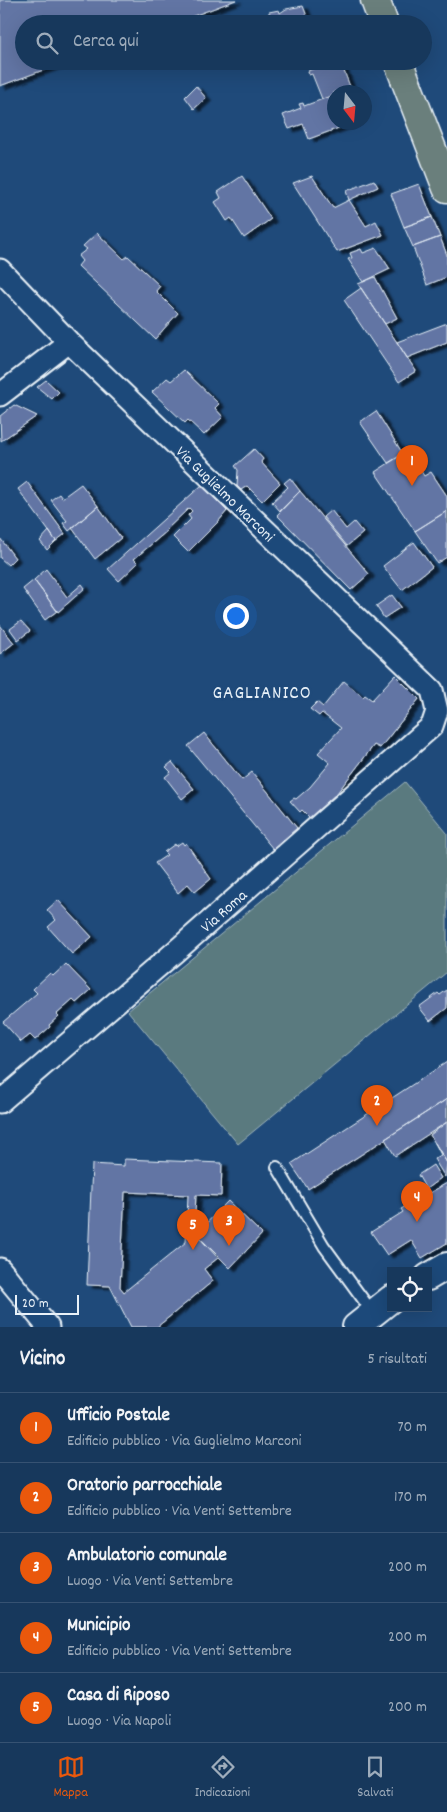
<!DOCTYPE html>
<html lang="it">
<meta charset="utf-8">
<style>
body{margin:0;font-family:Dekko,sans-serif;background:#203f62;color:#f1f3f6}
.controls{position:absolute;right:15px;bottom:15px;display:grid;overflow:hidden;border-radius:0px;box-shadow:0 5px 20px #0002}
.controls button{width:45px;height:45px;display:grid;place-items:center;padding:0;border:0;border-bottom:1px solid #365272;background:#17385c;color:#f1f3f6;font:25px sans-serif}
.compass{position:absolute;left:327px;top:85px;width:45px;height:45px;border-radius:50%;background:#17385c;box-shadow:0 5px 20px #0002;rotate:164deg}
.scale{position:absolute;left:15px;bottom:12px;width:64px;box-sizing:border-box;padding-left:5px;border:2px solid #e8f1f8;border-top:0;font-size:14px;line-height:18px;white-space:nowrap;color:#e8f1f8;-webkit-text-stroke:4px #1f4a7a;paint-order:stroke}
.you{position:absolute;left:235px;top:615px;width:18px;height:18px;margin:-12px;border:4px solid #fff;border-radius:50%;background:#1a73e8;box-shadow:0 0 0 8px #1a73e833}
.badge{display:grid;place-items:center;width:32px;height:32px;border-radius:50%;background:#ea580c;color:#fff;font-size:16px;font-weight:700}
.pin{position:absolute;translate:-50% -41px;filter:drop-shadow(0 1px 2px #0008)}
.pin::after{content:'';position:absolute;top:26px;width:18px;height:15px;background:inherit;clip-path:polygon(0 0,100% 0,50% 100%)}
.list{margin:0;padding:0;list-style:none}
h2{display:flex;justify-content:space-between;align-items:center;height:65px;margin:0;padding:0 20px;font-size:21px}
h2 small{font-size:16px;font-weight:400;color:#9eacbb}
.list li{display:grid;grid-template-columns:32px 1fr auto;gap:15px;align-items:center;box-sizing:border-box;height:70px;padding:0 20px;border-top:1px solid #365272}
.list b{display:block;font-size:19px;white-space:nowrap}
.list p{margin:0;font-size:16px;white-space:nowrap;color:#9eacbb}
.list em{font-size:16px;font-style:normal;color:#9eacbb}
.icon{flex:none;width:28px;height:28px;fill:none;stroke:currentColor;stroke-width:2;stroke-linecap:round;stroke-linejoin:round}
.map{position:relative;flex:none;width:447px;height:1327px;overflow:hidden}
.search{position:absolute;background:#17385c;box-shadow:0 5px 20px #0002;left:15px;right:15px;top:15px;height:55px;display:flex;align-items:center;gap:12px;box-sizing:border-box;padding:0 18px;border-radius:28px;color:#9eacbb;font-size:19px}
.sheet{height:415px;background:#17385c}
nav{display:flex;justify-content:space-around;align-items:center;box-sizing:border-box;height:70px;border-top:1px solid #365272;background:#17385c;font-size:14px;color:#9eacbb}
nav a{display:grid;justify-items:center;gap:2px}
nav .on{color:#ea580c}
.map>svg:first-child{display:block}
</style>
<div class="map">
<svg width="447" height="1327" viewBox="0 0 447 1327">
<defs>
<filter id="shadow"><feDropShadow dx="5.5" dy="3" stdDeviation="1" flood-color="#0009"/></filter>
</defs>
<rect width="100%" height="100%" fill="#1f4a7a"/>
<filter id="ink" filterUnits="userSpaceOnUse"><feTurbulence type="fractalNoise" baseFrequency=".02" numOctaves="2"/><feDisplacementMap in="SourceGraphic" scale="10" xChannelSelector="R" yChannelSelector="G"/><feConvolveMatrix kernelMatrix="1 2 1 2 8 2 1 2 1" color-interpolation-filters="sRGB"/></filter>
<g filter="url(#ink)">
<path fill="#5a7a7f" stroke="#a1b6bc" d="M405,782l42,51v139l-209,172 -110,-133z"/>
<path fill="#6274a4" stroke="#e8f1f8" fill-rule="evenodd" filter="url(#shadow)" d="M0,0h236l-64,24h-148v37h44l-68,25z
M303,6l7,18h-53l-2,-4 14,-5v-3l10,-2 1,3 6,-4z
M332,61h8l11,28 -17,3v3l-12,4 -10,-25 -3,1 -1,-4z
M196,86l10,12 -12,11 -9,-12z
M334,95v27h12l1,3 -38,14 -6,-15 -14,5 -6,-14 18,-7 -2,-4 4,-1 1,3z
M242,176l29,43 -27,19 -13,-20 -4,3 -12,-19 6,-4 -3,-6z
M312,176l21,32 16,-8 17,26 10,-5 7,14 -46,17 -44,-69z
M374,180l4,7 -29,13 -3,-9z
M419,184l13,33 -28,10 -13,-33z
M432,217l8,20 -27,10 -9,-20z
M97,233l27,26 4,-3 32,30 -4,5 22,22 -23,26 -77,-73 4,-5 -4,-5 9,-7 -4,-3z
M440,237l7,18v22l-20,8 -14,-38z
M376,248l14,21 -27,13 -15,-23 4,-1 -2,-5 11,-4 2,4z
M375,277l22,41 -12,6 -27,-40z
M361,288l55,83 -17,11 -55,-82z
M447,323v19l-40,16 -10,-16z
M184,370l35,34 -4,4 8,9 -19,18 -16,-15 -3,3 -33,-31 15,-14 4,3z
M46,380l13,12 -7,7 -15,-12z
M14,405l23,11 -36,25 -1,-25z
M376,411l27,43 -15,9 -28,-41z
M254,449l9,10 -2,3 19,21 -18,18 -15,-15 -6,4 -4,-4 1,-16 -3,-4z
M403,454l13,19 5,-2 3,5 7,-4 16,24v15l-32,20 -40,-59z
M290,478l10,13 -20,20 -8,-9 16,-15 -4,-4z
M27,482l38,52 -9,7 -38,-52z
M81,484l17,22 -29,25 -6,-8 4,-2 -16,-21 8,-6 3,4z
M202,485l25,26 -9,11 -30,30 -15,-15 18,-18 -3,-4 4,-4 -3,-3 -23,22 1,1 -33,28 4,4 -19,18 -11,-12z
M300,491l69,83 -18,16 -74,-75z
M98,506l23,32 -26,21 -23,-31z
M331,510l15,19 8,-7 9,11 -16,13 -24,-29z
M447,511v46l-10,6 -22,-32z
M49,531l7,10 -9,9 -7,-9z
M0,538l15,20 -7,7 -8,-7z
M414,542l18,25 -30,23 -19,-24z
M46,569l21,28 15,-13 3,4 -27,24 -24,-32z
M34,580l23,31 -12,9 -22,-31z
M392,595l9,12 -17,11 -8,-12z
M21,621l9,10 -12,9 -8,-11z
M0,625l14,18 -14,11z
M395,675l24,24 -39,49 -6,-3 -37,48 -27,25 -8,-8 -2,2 -10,-11 4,-3 2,1 14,-12 20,-24 -12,-10 23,-25 -19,-15 -3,3 -9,-7 7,-7 6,5 21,-26 19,16 2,-2 7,5z
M204,733l38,47 10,-8 45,56 -24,21 -85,-103z
M172,762l22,27 -12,10 -17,-22 6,-5 -5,-5z
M182,842l2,3 2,-2 25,36 -16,13 -7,-8 -10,9 -23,-30 12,-8 -3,-3 11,-8 1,2z
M58,900l34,37 -20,17 -24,-27 8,-7 -9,-10z
M66,964l25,26 -15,13 -3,-3 -16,14 2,2 -10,9 1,2 -15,13 -5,-5 -9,7 -18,-20 34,-29 -4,-4 17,-16 3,3z
M447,990v18l-17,13 -11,-14 19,-14 2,2z
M447,1062v37l-139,90 -17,-25z
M447,1099v23l-52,34 -10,-17z
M447,1122v41l-17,-28z
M435,1143l12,20 -2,14 -11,-18 7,-4z
M124,1159l98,4 -1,33 -25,-1 -2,37 24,26 -14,11 9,12 -56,46h-26l-21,-41 -23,-1 5,-121 32,2zM125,1192l63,3 -2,47 -62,50 -4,-5z
M433,1165l8,13 -15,11 -8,-14z
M447,1183v60l-25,15 -11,-18 -24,15 -16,-23 32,-20 -2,-3z
M228,1201l34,33 -32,34 -34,-34z"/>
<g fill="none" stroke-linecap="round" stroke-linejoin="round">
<defs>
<path id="service" d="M277,1167l47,79 49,67"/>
<path id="minor" d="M0,270l69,72 363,348 5,21
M0,395l69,-53
M0,1102l176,-151 256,-225 5,-15
M0,1269l48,58"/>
<path id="tertiary" d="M428,1277l19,-11
M356,1327l35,-28"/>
<path id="primary" d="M375,0l9,24
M398,61l49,127"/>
</defs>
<use href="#service" stroke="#e8f1f8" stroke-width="14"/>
<use href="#minor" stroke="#e8f1f8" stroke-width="25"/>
<use href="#tertiary" stroke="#e8f1f8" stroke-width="30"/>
<use href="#primary" stroke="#e8f1f8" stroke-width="31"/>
<use href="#service" stroke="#1f4a7a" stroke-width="10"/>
<use href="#minor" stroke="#1f4a7a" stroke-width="21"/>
<use href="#tertiary" stroke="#1f4a7a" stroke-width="26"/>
<use href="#primary" stroke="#6b7f7c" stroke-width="28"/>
</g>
</g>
<g text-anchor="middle" stroke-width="5" stroke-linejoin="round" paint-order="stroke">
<g font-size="16" fill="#e8f1f8" stroke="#1f4a7a">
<text transform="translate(226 493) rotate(44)" y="6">Via Guglielmo Marconi</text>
<text transform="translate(223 910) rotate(-41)" y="6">Via Roma</text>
</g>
<g font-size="19" letter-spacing="1" fill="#e8f1f8" stroke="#1f4a7a">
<text x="262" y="698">GAGLIANICO</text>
</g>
</g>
</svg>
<div class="controls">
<button><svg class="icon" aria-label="locate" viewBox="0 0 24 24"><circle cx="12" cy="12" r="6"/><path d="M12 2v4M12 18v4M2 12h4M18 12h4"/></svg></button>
</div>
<svg class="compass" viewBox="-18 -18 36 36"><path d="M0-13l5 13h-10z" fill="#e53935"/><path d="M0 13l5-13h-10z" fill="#9eacbb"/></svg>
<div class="scale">20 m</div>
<div class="you"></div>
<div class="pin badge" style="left:412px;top:486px">1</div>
<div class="pin badge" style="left:377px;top:1126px">2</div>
<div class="pin badge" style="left:229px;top:1246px">3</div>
<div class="pin badge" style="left:417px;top:1222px">4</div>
<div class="pin badge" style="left:193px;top:1250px">5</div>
<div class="search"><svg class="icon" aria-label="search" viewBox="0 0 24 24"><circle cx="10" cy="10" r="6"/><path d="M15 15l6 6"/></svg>Cerca qui</div>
</div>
<section class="sheet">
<h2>Vicino<small>5 risultati</small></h2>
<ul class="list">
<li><span class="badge">1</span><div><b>Ufficio Postale</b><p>Edificio pubblico · Via Guglielmo Marconi</p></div><em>70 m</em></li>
<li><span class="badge">2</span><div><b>Oratorio parrocchiale</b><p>Edificio pubblico · Via Venti Settembre</p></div><em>170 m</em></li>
<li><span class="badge">3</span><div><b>Ambulatorio comunale</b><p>Luogo · Via Venti Settembre</p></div><em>200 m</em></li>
<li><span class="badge">4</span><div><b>Municipio</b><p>Edificio pubblico · Via Venti Settembre</p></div><em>200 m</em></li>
<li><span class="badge">5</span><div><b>Casa di Riposo</b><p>Luogo · Via Napoli</p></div><em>200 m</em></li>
</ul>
</section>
<nav>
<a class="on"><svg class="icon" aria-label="map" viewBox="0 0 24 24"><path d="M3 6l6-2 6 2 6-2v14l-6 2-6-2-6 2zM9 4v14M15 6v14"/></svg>Mappa</a>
<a><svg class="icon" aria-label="directions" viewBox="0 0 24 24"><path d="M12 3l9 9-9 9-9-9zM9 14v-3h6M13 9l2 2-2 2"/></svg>Indicazioni</a>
<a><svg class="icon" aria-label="saved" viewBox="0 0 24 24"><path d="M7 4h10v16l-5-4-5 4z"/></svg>Salvati</a>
</nav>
